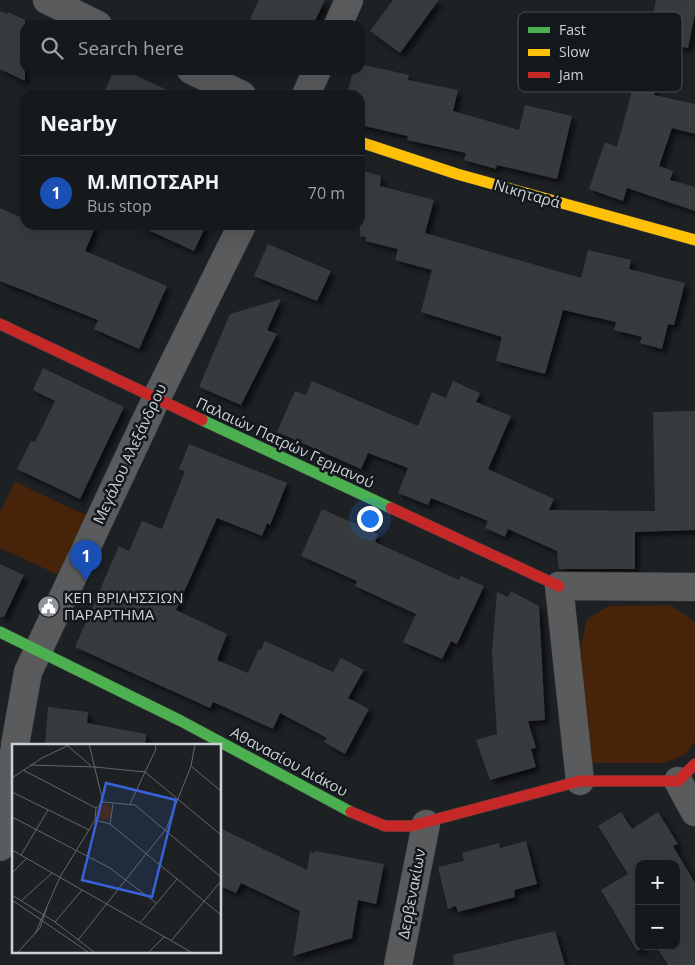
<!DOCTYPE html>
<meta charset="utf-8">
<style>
body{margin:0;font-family:"Open Sans",sans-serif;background:#232628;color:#f1f3f6}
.controls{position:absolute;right:15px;bottom:15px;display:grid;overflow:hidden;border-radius:10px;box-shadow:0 5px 20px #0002}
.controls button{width:45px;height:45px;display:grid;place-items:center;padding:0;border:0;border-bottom:1px solid #35383a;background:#16191b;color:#f1f3f6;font:25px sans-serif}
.you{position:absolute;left:369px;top:518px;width:18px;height:18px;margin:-12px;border:4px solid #fff;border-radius:50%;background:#1a73e8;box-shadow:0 0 0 8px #1a73e833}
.badge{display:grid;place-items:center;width:32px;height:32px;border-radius:50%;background:#1a73e8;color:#fff;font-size:16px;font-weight:700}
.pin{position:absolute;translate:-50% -41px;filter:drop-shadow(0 1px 2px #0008)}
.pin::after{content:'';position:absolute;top:26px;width:18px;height:15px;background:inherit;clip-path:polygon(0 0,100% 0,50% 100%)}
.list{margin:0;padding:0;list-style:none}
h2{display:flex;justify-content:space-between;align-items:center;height:65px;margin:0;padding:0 20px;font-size:21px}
h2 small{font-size:16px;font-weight:400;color:#9ea0a3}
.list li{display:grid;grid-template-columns:32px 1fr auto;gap:15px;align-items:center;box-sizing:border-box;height:75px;padding:0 20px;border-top:1px solid #35383a}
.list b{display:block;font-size:19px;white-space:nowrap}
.list p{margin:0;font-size:16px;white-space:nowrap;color:#9ea0a3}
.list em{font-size:16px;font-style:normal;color:#9ea0a3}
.icon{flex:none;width:28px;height:28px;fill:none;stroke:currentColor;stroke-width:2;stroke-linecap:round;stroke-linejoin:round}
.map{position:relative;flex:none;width:695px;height:965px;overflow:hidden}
.search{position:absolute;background:#16191b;box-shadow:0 5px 20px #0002;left:20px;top:20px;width:345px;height:55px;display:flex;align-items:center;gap:12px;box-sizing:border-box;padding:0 18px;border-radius:15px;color:#9ea0a3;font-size:19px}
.panel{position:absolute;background:#16191b;box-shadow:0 5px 20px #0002;left:20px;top:90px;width:345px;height:140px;border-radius:15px}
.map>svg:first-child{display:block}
</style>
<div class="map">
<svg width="695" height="965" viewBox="0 0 695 965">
<defs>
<filter id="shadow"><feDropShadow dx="4.5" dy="4.5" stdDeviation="2.5" flood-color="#0009"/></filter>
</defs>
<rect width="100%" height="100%" fill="#1e2124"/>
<path fill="#462309" d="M15,482l75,35 -29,59 -61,-28v-36z
M671,605l24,17v120l-10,13 -21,8h-72l-4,-3 -9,-104 8,-37 21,-13z"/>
<path fill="#393b3e" filter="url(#shadow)" d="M259,0h66l-12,25h-52l-11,-6z
M393,0h46l-39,53 -30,-22z
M656,0h39v14l-7,34 -40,-8z
M0,11l7,3 1,-2 17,8v61l-25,-12z
M360,64l49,11 -1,5 50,10 -5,21 66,19 6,-25 47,11 -15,63 -60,-14 -1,4 -32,-9 2,-7 -59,-13 1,-4 -48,-11v-30h-13l6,-25 7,1z
M114,70h10l54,25h-75z
M636,76l21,5 -3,14 41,9v30l-23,-6 -13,38 14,5 -3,9 25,7v24l-68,-23 -4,13 -34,-12 16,-47 12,5z
M360,170l21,6 -1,10 54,14 -9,33 156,45 7,-28 43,10 -2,9 56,14 -11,42 -6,-1 -6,25 -22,-6 2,-6 -28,-7 2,-8 -53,-12 -18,64 -49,-13 6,-24 -81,-25 11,-42 -37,-10 3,-11 -33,-8 1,-4 -6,-1z
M0,208l25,11v6h71l-11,26 82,35 -28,63 -45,-20 4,-9 -98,-39z
M137,225h69l-12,26z
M268,244l63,27 -14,30 -63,-25z
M281,299l-14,31 10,4 -36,71 -42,-18 31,-73z
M43,368l81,39 -44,92 -63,-30 14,-28 4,1 20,-41 -22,-11z
M312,381l106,45 14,-34 14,6 7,-17 27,12 -4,9 35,14 -23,53 66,30 -5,11 106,1 -2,-99 42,-1v119l-60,2v37h-76l-2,-18 -49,-22 -3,8 -20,-9 3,-7 -57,-23 -3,7 -30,-12 10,-25 -40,-15 -7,16 -84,-37 18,-41 11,4z
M189,444l98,39 -17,42 -3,-2 -5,13 -45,-18 -41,92 51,24 -10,26 31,13 11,-24 2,1 4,-9 68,31 8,-14 23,12 -16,28 21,11 -24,45 -21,-12 3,-4 -47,-25 -7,16 -60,-27 -3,6 -135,-61 44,-101 10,5 13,-30 20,8 23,-58 -6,-2z
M322,509l56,25 -3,8 84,38 2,-4 23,10 -27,58 -6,-3 -9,18 -39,-17 13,-28 -61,-28 2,-5 -56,-25z
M0,564l24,11 -20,42h-4z
M511,591l28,15 6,114 -17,1 8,27 -5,1 5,18 -46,13 -14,-40 21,-6 -5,-83 5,-59 11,5z
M48,707l40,5 -1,11 59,11 -1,11h-100z
M621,812l11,17 26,-17 20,32 -5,2 22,37v82h-27l-12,-19h20v-82h-37v82h6l-8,5 -36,-61 27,-16 -30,-48z
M220,828l87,42 3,-18 4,1 1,-2 69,13 -8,40 -18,-4 -6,38 -59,18 7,-45 -59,-28 -5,10 -16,-7z
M526,841l11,43 -23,6 1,7 -57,15 -2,-6 -8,3 -10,-42 26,-6 -2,-8 37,-10 1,5z
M555,931l10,34h-111l-1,-10z"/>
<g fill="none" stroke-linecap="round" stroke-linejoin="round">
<defs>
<path id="street" d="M47,0l51,25
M338,25l11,-25
M191,70l51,25
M306,95l11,-25
M15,745l13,-73 128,-273 86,-174
M580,781l-21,-195 136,1
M678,781l17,31
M0,847l14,-95
M398,965l28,-141"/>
<path id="fast" d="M202,420l189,88
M0,632l181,89 170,91"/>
<path id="slow" d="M360,142l97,32 238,66"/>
<path id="jam" d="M0,324l202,96
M391,508l168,78
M351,812l34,14h26l169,-45h98l17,-17"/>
</defs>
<use href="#street" stroke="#383b3d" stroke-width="29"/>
<use href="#fast" stroke="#383b3d" stroke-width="12"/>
<use href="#slow" stroke="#383b3d" stroke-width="12"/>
<use href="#jam" stroke="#383b3d" stroke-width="12"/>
<use href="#street" stroke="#595b5c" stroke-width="28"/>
<use href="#fast" stroke="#4caf50" stroke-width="11"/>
<use href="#slow" stroke="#ffc107" stroke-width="11"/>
<use href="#jam" stroke="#c62828" stroke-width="11"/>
</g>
<defs>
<symbol id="civic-disc" viewBox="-11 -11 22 22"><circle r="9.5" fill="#909497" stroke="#13181c"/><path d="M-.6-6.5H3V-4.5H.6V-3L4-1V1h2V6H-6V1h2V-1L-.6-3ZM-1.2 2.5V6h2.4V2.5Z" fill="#fff"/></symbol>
</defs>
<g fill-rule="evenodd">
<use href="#civic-disc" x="36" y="594" width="25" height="25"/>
</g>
<g text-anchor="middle" stroke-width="5" stroke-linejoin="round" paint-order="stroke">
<g font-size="15" fill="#ced2d5" stroke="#13181c">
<text transform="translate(527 194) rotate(16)" y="5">Νικηταρά</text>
<text transform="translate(285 443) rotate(25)" y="5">Παλαιών Πατρών Γερμανού</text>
<text transform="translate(130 454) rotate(-65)" y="5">Μεγάλου Αλεξάνδρου</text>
<text transform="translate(289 762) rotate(28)" y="5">Αθανασίου Διάκου</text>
<text transform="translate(412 894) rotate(-79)" y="5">Δερβενακίων</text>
</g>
<g font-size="15" fill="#ced2d5" stroke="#13181c" text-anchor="start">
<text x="64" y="603">ΚΕΠ ΒΡΙΛΗΣΣΙΩΝ<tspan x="64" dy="17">ΠΑΡΑΡΤΗΜΑ</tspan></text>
</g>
</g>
<g transform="translate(12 744)">
<rect width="209" height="209" fill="#1e2124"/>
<path d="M84 68a8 8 0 1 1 16 0a8 8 0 1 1-16 0Z" fill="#462309"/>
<path fill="none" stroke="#64686b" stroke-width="1" d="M77,0l14,58M132,0h24M56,2l23,20M18,21l65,2 50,5 76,63M179,22l30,25M11,26l73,38M0,34l30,-20 29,-14M0,48l77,38M91,58l32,3 86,72M118,60l26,-55 -1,-5M0,73l98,51 46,35M83,76l15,4 3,-20M98,80l111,91M0,106l179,102M9,111l27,-45M0,129l15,-15M0,151l43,27 39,30M0,156l76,52M9,157l31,-28M43,178l27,-32M128,179l37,-44M23,190l25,-57 35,-57 1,-12 7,-6M66,196l88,-111 25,-63 4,-22M159,197l50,-60M6,208l22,-24 7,-21M137,208l15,-15"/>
<path fill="#3862d8" fill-opacity="0.15" stroke="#3862d8" stroke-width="2.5" d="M94,39l70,17 -24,97 -70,-17z"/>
<rect width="209" height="209" fill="none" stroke="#ced2d5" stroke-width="2.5"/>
</g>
<rect x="518" y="12" width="164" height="80" rx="8" fill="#13181c" stroke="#4b5054" stroke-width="1"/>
<rect x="528" y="27" width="22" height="6" fill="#4caf50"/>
<rect x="528" y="49" width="22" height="7" fill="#ffc107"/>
<rect x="528" y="72" width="22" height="6" fill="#c62828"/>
<g font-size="14" fill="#ced2d5">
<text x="559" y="35">Fast</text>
<text x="559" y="57">Slow</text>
<text x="559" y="80">Jam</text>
</g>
</svg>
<div class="controls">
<button>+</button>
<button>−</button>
</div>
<div class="you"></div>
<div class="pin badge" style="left:86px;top:581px;background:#1a4fb4">1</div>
<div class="search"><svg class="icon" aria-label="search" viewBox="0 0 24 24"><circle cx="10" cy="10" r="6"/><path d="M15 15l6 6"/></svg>Search here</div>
<section class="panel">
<h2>Nearby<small></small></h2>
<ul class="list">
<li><span class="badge" style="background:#1a4fb4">1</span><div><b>Μ.ΜΠΟΤΣΑΡΗ</b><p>Bus stop</p></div><em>70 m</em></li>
</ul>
</section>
</div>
